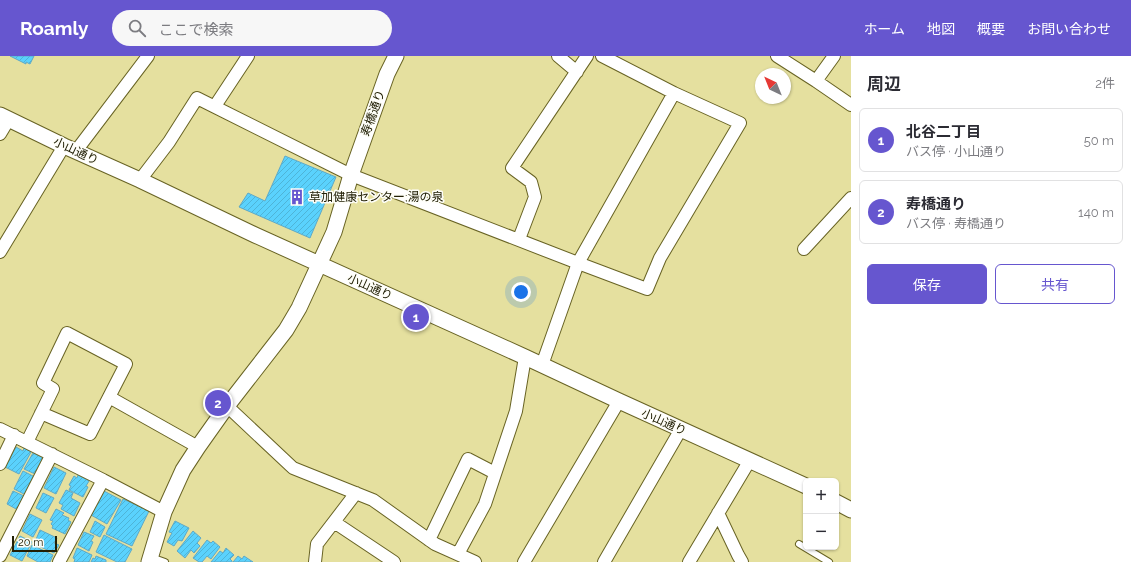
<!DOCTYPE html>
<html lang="ja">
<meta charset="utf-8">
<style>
body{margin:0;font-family:Raleway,"Noto Sans JP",sans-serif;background:#f7f7f7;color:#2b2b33}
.controls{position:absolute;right:12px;bottom:12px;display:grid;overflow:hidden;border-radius:6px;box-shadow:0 1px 3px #0004}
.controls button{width:36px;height:36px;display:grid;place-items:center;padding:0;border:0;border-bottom:1px solid #e1e1e2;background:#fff;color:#2b2b33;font:20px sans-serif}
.compass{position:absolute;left:755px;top:12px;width:36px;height:36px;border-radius:50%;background:#fff;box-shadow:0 1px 3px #0004;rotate:317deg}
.scale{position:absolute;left:12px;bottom:10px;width:45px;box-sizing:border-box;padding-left:4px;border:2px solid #222006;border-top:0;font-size:11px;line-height:14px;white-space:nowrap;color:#222006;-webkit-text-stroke:3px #fefef8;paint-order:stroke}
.you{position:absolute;left:521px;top:236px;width:14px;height:14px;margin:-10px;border:3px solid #fff;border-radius:50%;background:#1a73e8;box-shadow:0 0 0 6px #1a73e833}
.badge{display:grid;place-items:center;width:26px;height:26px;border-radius:50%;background:#6656cf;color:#fff;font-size:13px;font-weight:700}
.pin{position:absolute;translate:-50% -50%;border:2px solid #fff;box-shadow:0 1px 4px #0006}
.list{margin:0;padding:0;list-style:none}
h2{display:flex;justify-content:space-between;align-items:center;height:52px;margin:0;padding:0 16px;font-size:17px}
h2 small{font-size:13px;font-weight:400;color:#7c7c81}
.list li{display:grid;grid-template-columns:26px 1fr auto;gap:12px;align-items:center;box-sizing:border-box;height:64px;margin:0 8px 8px;padding:0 8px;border:1px solid #e1e1e2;border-radius:6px}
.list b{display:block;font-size:15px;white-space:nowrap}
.list p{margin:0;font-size:13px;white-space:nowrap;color:#7c7c81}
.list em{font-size:13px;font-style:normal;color:#7c7c81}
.actions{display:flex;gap:8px;padding:12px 16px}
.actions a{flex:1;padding:9px 0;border:1px solid #6656cf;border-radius:6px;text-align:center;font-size:14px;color:#6656cf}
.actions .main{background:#6656cf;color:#fff}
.icon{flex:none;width:22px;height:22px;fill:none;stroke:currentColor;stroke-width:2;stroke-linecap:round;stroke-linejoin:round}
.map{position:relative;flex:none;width:851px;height:506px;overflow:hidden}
header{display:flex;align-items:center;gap:24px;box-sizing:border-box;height:56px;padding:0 20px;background:#6656cf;color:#fff}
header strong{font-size:19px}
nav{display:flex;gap:22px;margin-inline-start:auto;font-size:14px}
.search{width:280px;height:36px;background:#f7f7f7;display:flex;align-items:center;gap:10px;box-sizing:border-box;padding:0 14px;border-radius:22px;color:#7c7c81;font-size:15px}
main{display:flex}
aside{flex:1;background:#fff}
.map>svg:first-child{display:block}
</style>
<header>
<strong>Roamly</strong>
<div class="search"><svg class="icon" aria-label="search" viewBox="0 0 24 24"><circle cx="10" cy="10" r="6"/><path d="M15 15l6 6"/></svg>ここで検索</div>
<nav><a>ホーム</a><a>地図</a><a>概要</a><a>お問い合わせ</a></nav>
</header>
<main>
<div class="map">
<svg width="851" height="506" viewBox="0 0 851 506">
<defs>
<pattern id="building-hatch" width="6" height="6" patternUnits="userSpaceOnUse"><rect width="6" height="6" fill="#5ad2fd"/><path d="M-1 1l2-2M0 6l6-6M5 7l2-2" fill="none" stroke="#4eb4d7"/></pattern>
</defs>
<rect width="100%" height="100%" fill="#e5e09f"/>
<path fill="url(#building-hatch)" stroke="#60a9c5" d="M10,0h24l-4,8 -4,-2v2z
M285,100l51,21 -26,61 -71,-31 9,-14 17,8z
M16,391l7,4 1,-3 7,4 -12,22 -14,-7z
M33,397l12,6 -6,11 -2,-1 -2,5 -11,-5z
M54,411l12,6 -10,21 -12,-6z
M23,415l12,6 -9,18 -12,-6z
M78,419l11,6 -3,5 2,1 -5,10 -14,-7 2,-4 -2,-1 5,-9 3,2z
M66,434l7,3 -2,5 9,5 -6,13 -13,-7 2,-4 -4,-2z
M13,435l11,5 -6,14 -11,-6z
M104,435l17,9 -14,24 -16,-9z
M43,437l11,5 -8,15 -10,-5z
M123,443l26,12 -17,35 -26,-12z
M56,453l8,4 -2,2 7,3 -1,2 3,2 -6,12 -13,-6 1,-2 -2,-2 2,-3 -3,-1z
M30,458l12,6 -9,17 -11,-6z
M95,465l10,6 -5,10 -10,-5z
M175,465l14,7 -7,13 -4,-1 -4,6 -7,-4 5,-9 -3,-1z
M40,474l17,8 -3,5 5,2 -5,8 -20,-9z
M193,475l8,7 -4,5 3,3 -6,7 -3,-3 -6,8 -8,-7z
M84,476l10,4 -3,5 2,1 -4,9 -11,-6z
M104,479l28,14 -7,13h-8l-21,-10z
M20,480l12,6 -10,19 -12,-6z
M207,484l4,3 2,-2 7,6 -9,12 -4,-3 -5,6h-3l-6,-4z
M32,489l21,10 -3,7h-12l-11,-6z
M77,492l15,7 -3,7h-15l1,-3 -2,-1z
M226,492l8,7 -4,4 2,2v1h-21l9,-11 3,2z
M96,500l10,4v2h-15l2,-4 2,1z
M238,500l4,3 2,-3 9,6h-20z"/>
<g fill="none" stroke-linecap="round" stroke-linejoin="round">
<defs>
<path id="service" d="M799,488l30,18
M151,501l14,5"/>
<path id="minor" d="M558,0l19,16
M777,0l39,25 35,24
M816,25l18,-25
M215,50l33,-50
M0,78l9,-15
M76,95l72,-95
M140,124l29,-38 28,-44 154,77 227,88 69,26 13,-31 80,-135 -66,-30 -72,-37
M519,183l16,-42 -4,-15 -19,-14 75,-112
M804,193l47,-51
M0,196l64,-106
M542,309l36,-102 96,-170
M109,341l89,50
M227,350l66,62 80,32 62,44 40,18
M0,373l103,51 61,32
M27,386l26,-53 -10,-6 24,-50 59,31 -36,70 -49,-21
M0,408l14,-29
M718,457l20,42 4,7
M334,466l60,40
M429,484l39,-81 27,14
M458,498l27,-50 31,-93 9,-54
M0,500l52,-102
M59,506l44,-82
M315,506l2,-18 39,-51
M524,506l95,-161
M604,506l77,-133
M689,506l61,-102"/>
<path id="tertiary" d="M0,59l64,31 76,34 115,55 270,122 94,44 187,85
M836,446l15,8
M149,506l15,-50 19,-42 15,-23 29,-41 59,-76 13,-22 35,-76 17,-57 36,-101 9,-18"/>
</defs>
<use href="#service" stroke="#686324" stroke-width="8"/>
<use href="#minor" stroke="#686324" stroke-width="14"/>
<use href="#tertiary" stroke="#686324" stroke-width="17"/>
<use href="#service" stroke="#fff" stroke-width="6"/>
<use href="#minor" stroke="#fff" stroke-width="12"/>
<use href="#tertiary" stroke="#fff" stroke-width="15"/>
</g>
<defs>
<symbol id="building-bare" viewBox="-9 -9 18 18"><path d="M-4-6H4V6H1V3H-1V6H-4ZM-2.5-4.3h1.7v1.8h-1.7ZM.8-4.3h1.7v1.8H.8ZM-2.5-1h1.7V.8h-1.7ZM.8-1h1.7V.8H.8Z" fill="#6656cf" stroke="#fefef8" stroke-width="2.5" paint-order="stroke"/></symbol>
</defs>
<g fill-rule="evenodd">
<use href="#building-bare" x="286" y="130" width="22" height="22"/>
</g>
<g text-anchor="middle" stroke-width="3" stroke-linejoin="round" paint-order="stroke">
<g font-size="12" fill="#222006" stroke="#fefef8">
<text transform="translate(373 57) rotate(-70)" y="4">寿橋通り</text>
<text transform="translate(76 95) rotate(25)" y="4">小山通り</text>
<text transform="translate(370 231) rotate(24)" y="4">小山通り</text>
<text transform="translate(664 366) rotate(24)" y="4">小山通り</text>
</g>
<g font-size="12" fill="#222006" stroke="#fefef8" text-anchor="start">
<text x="309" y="145">草加健康センター;湯の泉</text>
</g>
</g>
</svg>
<div class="controls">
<button>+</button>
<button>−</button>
</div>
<svg class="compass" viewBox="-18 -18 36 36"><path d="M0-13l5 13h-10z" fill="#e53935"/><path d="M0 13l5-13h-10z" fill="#7c7c81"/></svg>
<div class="scale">20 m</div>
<div class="you"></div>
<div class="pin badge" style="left:416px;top:261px">1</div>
<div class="pin badge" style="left:218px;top:347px">2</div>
</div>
<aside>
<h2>周辺<small>2件</small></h2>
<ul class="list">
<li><span class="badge">1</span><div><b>北谷二丁目</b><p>バス停 · 小山通り</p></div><em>50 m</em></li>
<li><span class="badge">2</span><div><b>寿橋通り</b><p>バス停 · 寿橋通り</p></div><em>140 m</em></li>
</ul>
<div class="actions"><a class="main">保存</a><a>共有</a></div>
</aside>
</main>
